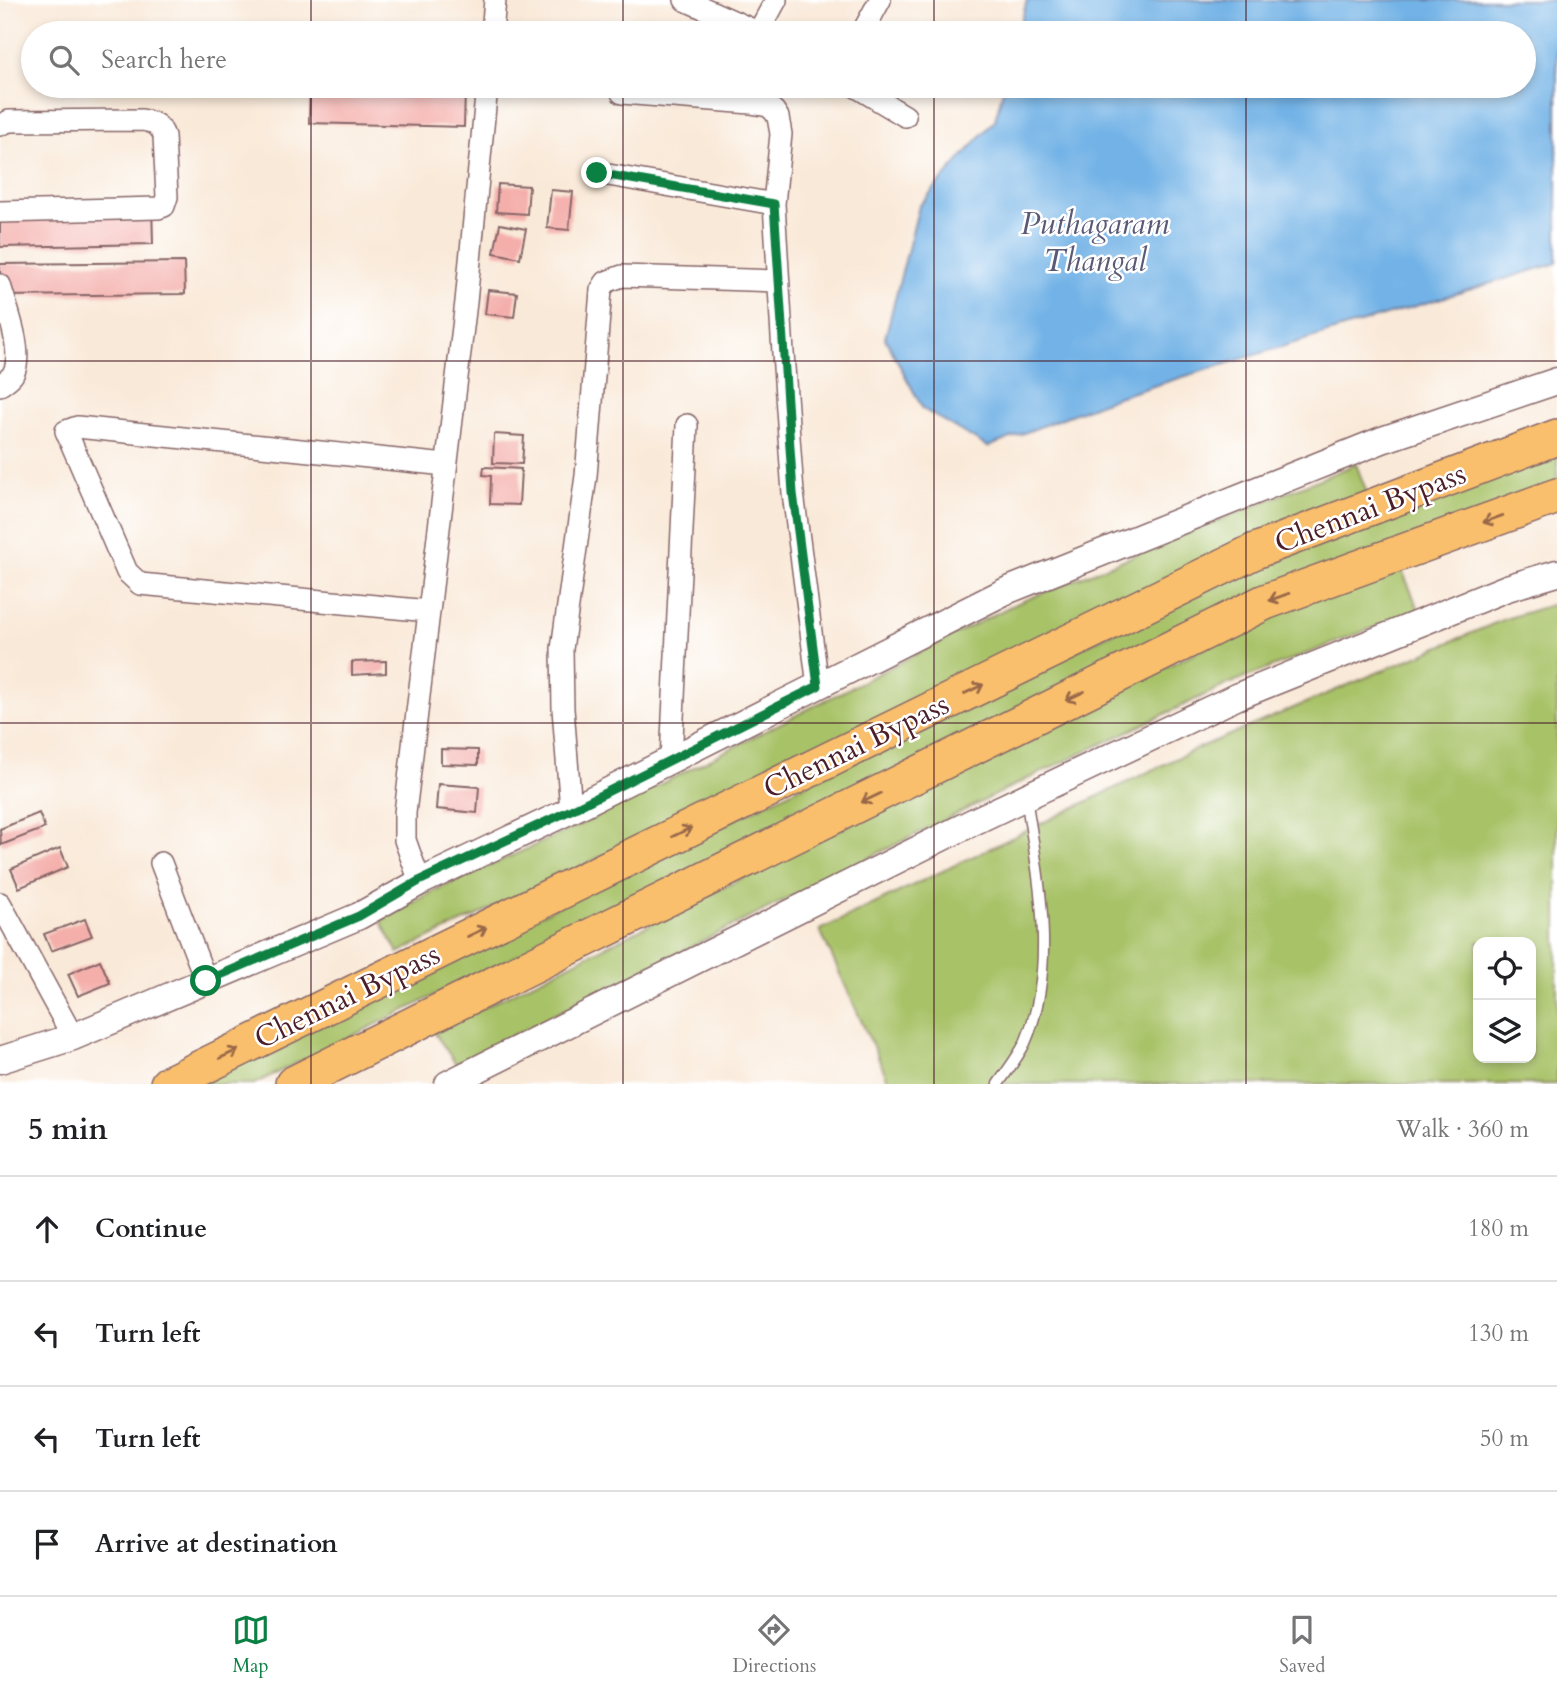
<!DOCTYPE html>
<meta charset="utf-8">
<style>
body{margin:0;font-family:Cardo,serif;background:#f2f2f2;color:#202124}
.controls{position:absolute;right:21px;bottom:21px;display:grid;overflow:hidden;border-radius:14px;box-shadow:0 4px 10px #0003}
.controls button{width:63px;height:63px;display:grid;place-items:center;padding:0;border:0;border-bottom:2px solid #e0e0e0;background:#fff;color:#202124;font:35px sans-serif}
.stop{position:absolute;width:21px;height:21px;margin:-16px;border:5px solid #0b8043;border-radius:50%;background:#fff}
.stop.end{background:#0b8043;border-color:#fff;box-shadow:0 2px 7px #0008}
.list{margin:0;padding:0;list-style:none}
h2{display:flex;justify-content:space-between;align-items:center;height:91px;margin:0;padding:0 28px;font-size:30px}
h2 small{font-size:23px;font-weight:400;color:#757577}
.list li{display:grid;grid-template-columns:46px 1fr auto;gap:21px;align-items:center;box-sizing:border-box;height:105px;padding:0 28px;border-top:2px solid #e0e0e0}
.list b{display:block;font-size:26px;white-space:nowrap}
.list em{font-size:23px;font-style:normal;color:#757577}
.icon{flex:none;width:38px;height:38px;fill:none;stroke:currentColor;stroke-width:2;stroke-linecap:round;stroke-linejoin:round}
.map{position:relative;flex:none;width:1557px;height:1084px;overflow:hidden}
.search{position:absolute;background:#fff;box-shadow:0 4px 10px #0003;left:21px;right:21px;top:21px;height:77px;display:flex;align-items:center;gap:18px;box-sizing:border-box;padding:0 24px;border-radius:38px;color:#757577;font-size:26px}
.sheet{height:511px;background:#fff}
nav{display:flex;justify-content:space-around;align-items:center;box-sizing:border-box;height:98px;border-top:2px solid #e0e0e0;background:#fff;font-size:19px;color:#757577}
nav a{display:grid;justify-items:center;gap:4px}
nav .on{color:#0b8043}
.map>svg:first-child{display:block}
</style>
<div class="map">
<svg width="1557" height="1084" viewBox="0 0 1557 1084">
<rect width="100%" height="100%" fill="#fff"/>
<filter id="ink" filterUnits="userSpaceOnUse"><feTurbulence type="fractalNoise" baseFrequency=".0143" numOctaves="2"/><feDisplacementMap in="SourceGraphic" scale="14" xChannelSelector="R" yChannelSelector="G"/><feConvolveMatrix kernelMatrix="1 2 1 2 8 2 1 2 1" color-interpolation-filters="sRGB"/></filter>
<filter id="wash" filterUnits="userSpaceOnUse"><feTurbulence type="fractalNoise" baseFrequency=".00686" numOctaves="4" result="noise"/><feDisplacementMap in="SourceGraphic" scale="28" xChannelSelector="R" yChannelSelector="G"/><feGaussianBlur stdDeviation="1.57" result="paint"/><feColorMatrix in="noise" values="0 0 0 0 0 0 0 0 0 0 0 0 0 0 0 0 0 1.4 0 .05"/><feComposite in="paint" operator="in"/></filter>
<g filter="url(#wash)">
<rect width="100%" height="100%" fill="#f9e9d8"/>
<path fill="#a8c268" stroke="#79704a" stroke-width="2" fill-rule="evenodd" d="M1557,451v33l-644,278 -659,322h-55l1058,-523z
M1356,464l11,29 -969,460 -17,-32 53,-30 148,-67 429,-218z
M1401,568l18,42 -193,75 -205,97 -565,282 -22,-32 838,-418z
M1557,603v481h-667l-70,-154 376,-181 309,-130zM1478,942h53v116h-53z"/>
<path fill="#72b2e6" stroke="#5e6888" stroke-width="2" d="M1027,0h530v263l-443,135 -126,49 -65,-38 -38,-71 34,-132 76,-86 9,-34h520v-53h-506z"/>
<g id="blocks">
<path fill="#f4afab" d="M310,86l155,4 -1,37 -155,-4z
M498,184l31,2 -2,28 -31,-2z
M551,190l22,2 -4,38 -22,-2z
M152,205l1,39 -153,3v-39z
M500,224l26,5 -6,29 -26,-5z
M184,262l1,32 -185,2v-32z
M488,290l29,3 -3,24 -29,-3z
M494,434l30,2 -2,28 -29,-1z
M484,467l37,2 -2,36 -29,-1 1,-28 -8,-1z
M386,661v12l-34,2v-13z
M441,749l37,1v15l-37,-1z
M438,784l41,3 -2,26 -41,-4z
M39,813l6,15 -44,17 -1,-16z
M60,848l8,19 -49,21 -8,-19z
M85,919l7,17 -41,15 -7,-17z
M100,960l10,23 -32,13 -10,-22z"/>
</g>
</g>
<g filter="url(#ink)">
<use href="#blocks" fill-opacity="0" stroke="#876668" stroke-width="2"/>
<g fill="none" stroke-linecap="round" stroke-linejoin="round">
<defs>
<path id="service" d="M998,1084c9,-13 20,-27 27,-41 33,-76 13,-167 1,-246"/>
<path id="minor" d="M685,0l75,33
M492,33l3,-33
M758,33l18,-33
M862,33l18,-33
M855,86l50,30
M622,93l129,10 17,3 6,5 4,6 3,17 -7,70 9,149 10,140 25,193
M0,125l9,-4 133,-1c12,2 18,5 22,16l3,61 -3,9 -6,2 -158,4
M597,173l177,31
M0,285c6,22 25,68 13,89 -3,5 -9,8 -13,11
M429,611l-289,-27 -13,-12 -61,-141 11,-4 369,38
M671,760l16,-335
M571,810l-8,-101 -1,-60 24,-173 15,-186 5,-8 16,-6 156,5
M161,863l45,118
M420,882l-15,-42v-27l61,-511 21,-216
M0,903l73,134"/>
<path id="tertiary" d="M0,1060l73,-23 286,-121 61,-34 151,-72 435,-219 376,-151 175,-59
M448,1084l527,-263 261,-124 271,-109 50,-15"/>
<path id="trunk" d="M168,1084l1087,-533 302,-114
M293,1084l972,-482 292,-106"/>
</defs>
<use href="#service" stroke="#876668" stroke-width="13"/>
<use href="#minor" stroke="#876668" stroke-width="24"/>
<use href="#tertiary" stroke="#876668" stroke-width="29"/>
<use href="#trunk" stroke="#876668" stroke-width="38"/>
<use href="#service" stroke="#fff" stroke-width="10"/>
<use href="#minor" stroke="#fff" stroke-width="21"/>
<use href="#tertiary" stroke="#fff" stroke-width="26"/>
<use href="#trunk" stroke="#f9bf6c" stroke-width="35"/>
</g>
<defs><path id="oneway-shaft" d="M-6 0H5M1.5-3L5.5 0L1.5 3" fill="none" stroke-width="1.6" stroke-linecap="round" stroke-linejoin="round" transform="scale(1.75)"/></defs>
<g stroke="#996748">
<use href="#oneway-shaft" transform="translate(1493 519) rotate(160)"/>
<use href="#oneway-shaft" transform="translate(1279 597) rotate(160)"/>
<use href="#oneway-shaft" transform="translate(974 689) rotate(-26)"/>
<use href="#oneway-shaft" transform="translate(1075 696) rotate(154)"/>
<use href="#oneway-shaft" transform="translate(871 798) rotate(154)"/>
<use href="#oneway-shaft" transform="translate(682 832) rotate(-26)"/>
<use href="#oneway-shaft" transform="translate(477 932) rotate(-26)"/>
<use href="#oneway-shaft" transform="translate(229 1054) rotate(-26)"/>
</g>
</g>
<g fill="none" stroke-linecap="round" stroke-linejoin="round" filter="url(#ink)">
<path stroke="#0b8043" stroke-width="9" d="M206,981l153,-65 60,-35 152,-71 247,-124 -25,-193 -19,-289 -177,-31"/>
</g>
<path fill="none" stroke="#4a1f2b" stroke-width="2" stroke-opacity="0.55" d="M311,0v33M623,0v33M934,0v33M1246,0v33M311,86v998M623,86v998M934,86v998M1246,86v998M0,361h1557M0,723h1557"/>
<g text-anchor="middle" stroke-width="5" stroke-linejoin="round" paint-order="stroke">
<g font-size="30" fill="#4a1f2b" stroke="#fff">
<text transform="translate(1370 508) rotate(-21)" y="10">Chennai Bypass</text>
<text transform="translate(856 746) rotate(-26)" y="10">Chennai Bypass</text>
<text transform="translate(347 996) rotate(-26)" y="10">Chennai Bypass</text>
</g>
<g font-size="32" font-style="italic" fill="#5a5a76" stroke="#fff">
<text x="1095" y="234">Puthagaram<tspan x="1095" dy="37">Thangal</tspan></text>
</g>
</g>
</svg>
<div class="controls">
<button><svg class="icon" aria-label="locate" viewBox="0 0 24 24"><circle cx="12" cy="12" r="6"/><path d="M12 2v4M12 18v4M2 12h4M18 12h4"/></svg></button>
<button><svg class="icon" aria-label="layers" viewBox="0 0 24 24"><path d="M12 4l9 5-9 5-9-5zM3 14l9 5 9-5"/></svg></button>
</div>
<div class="stop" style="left:206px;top:981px"></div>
<div class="stop end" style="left:597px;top:173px"></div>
<div class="search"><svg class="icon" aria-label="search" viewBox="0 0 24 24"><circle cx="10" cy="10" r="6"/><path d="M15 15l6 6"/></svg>Search here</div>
</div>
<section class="sheet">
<h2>5 min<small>Walk · 360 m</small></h2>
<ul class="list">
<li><svg class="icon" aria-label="ahead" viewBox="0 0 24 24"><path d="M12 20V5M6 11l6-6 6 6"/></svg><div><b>Continue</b></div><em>180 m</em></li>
<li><svg class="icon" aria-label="left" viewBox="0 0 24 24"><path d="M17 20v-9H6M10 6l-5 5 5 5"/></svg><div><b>Turn left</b></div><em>130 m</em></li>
<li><svg class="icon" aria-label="left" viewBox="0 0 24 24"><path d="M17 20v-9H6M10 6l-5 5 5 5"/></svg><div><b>Turn left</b></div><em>50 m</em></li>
<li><svg class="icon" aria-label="arrive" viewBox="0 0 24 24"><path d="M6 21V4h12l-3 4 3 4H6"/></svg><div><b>Arrive at destination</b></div></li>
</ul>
</section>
<nav>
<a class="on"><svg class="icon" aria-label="map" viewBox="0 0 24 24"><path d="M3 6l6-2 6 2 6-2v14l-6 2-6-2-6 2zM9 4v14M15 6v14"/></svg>Map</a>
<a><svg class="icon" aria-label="directions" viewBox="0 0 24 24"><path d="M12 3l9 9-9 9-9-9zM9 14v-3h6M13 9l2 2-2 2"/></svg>Directions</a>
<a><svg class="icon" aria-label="saved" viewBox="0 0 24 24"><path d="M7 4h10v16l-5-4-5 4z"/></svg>Saved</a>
</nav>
